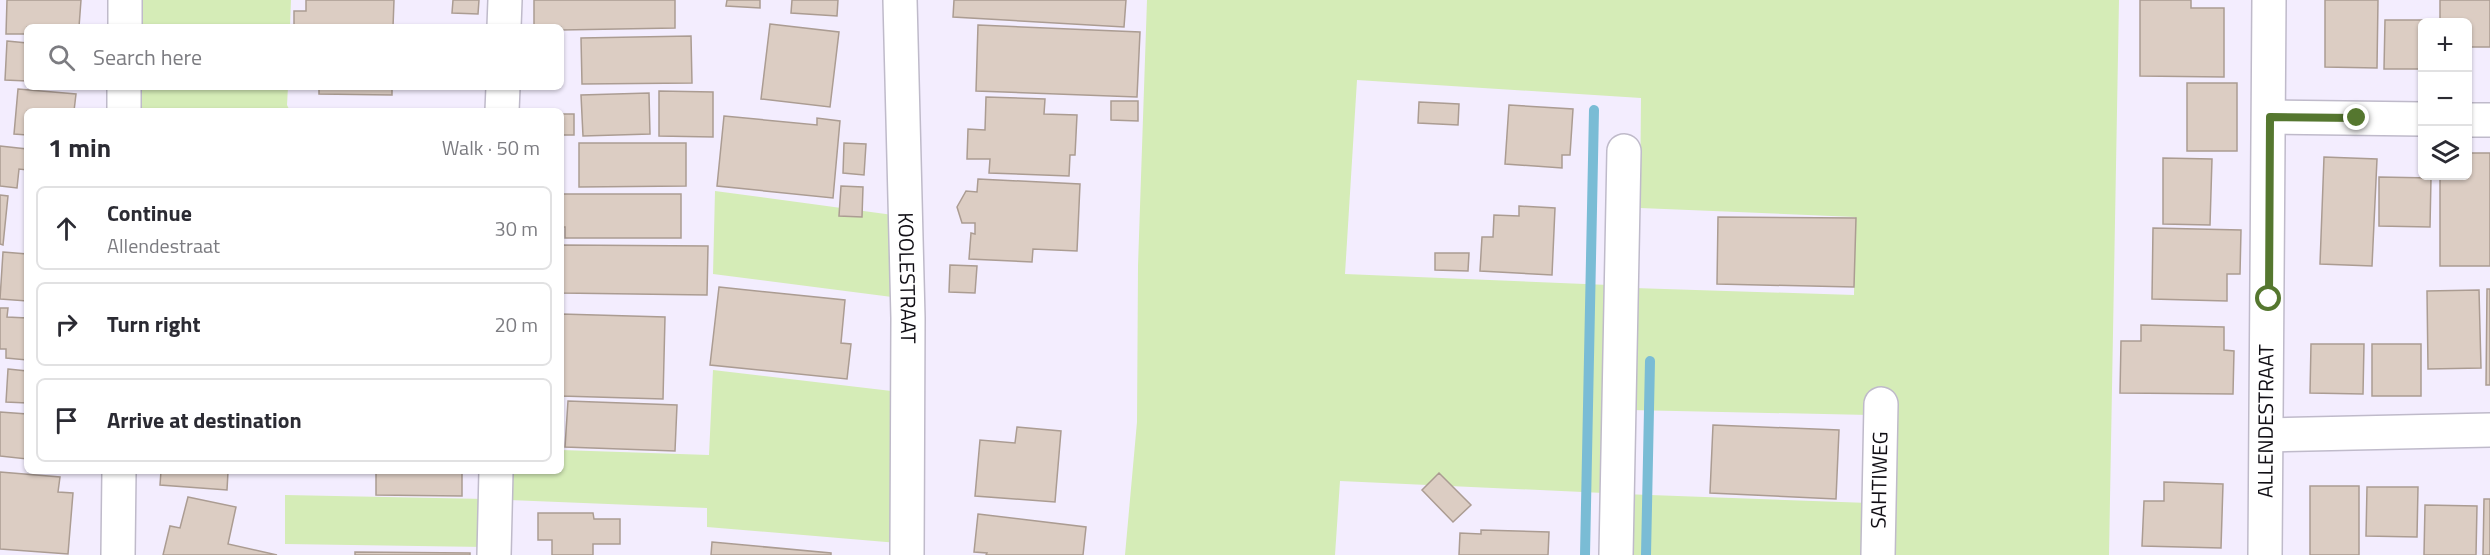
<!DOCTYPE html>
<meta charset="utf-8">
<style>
body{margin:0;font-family:"Titillium Web",sans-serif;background:#f7f7f7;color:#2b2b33}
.controls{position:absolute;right:18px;top:18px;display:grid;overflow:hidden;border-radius:9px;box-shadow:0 2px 4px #0004}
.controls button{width:54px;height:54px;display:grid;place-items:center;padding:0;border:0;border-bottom:2px solid #e1e1e2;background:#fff;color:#2b2b33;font:30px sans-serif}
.stop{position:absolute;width:18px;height:18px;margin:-14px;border:4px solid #55772f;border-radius:50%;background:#fff}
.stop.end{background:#55772f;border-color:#fff;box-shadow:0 2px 6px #0008}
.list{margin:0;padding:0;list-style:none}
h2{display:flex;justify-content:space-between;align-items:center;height:78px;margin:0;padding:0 24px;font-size:26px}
h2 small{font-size:20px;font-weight:400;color:#7c7c81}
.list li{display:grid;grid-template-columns:39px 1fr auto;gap:18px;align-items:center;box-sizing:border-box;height:84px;margin:0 12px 12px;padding:0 12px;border:2px solid #e1e1e2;border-radius:9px}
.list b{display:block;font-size:22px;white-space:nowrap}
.list p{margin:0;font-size:20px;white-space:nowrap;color:#7c7c81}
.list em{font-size:20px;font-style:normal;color:#7c7c81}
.icon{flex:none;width:33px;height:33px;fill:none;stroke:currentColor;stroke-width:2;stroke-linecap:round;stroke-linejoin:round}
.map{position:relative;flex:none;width:2490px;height:555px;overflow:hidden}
.search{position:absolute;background:#fff;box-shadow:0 2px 4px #0004;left:24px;top:24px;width:540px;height:66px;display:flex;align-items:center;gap:15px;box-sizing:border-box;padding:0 21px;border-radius:9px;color:#7c7c81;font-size:22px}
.panel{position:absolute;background:#fff;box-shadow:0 2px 4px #0004;left:24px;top:108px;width:540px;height:366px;border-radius:9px}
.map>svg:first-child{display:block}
</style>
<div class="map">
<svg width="2490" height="555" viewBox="0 0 2490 555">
<rect width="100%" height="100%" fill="#f3edfe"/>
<path fill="#d5ecb7" d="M135,0h156l-1,27h-156z
M1147,0h972l-10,555h-218l-21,-140 -240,-5 4,-122 220,7 1,-78 -215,-9 1,-110 -284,-18 -12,194 264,11 -5,208 -264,-12 -5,74h-210l12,-133 1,-156z
M133,87h155l-1,18 3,6h-157z
M715,191l178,24 -1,82 -179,-23z
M713,370l187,22 -2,151 -191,-16v-19l-198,-8 1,-29h51v-21l148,5z
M1623,494l246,9 -1,52h-246z
M285,495l201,4 -1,48 -200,-3z"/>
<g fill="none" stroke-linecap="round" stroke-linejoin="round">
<path stroke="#7abcd5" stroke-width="10" d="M1585,555l9,-445
M1646,555l4,-194"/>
</g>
<path fill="#dccdc3" stroke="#ab9c92" stroke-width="1.5" d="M7,0h74l-2,27h-52v7h-21z
M306,0h88l-1,27h-99v-16h12z
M453,0h26l-1,14 -26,-1z
M534,0h141v28l-114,2v-3h-27z
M727,0h33v8l-34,-2z
M792,0h46l-1,16 -46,-3z
M954,0h172l-2,27 -171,-10z
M2140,0h51v8h33v69l-84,-1z
M2325,0h53l-1,68 -52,-1z
M2440,0h50v47h-22v-25h-28z
M2385,20h50v2h-13v47h-38z
M770,24l69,8 -9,75 -69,-8z
M978,25l162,7 -3,65 -161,-6z
M691,36l1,47 -110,1 -1,-46z
M7,41l20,2v38l-22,-1z
M2187,83h50v68h-50z
M319,87h73v8l-73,-1z
M18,89l58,5 -2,17h-47v24l-13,-1z
M659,91l54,1v45l-54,-1z
M649,93l1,41 -67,2 -2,-41z
M986,97l59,2 -1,15 33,1 -2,40h-5l-1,21 -80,-3 1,-14h-23l1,-30 17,1z
M1111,101h27v20l-27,-1z
M1419,102l40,2 -1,21 -40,-2z
M1509,105l64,4 -3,46h-8v13l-57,-4z
M561,114h13v21h-13z
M724,116l93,9v-7l23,3 -7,77 -116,-12z
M579,143h107v43l-107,1z
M844,143l22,1 -2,31 -21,-2z
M0,146l27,3v21l-8,-1 -2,19 -17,-2z
M2468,153h22v113h-50v-90h28z
M2324,157l53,2 -5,107 -52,-2z
M2163,158l49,1 -2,66 -47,-1z
M2379,177l52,1 -1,49 -51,-1z
M978,179l102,5 -3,67 -44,-2 -1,13 -63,-3 2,-26 4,1v-11h-13l-5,-16 9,-16 11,1z
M841,186l22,1 -1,30 -23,-1z
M561,194h120v44h-116v-11h-4z
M0,195l8,1 -5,49 -3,-1z
M1519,206l36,2 -3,67 -72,-4 2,-34h11l1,-22 25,1z
M1718,217l138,1 -2,69 -137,-3z
M2153,228l88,2 -1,44h-13v27l-75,-2z
M561,245l147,1 -1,49 -146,-2z
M3,252l24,2v47l-27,-2z
M1435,253h34l-1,18 -33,-1z
M950,265l27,1 -2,27 -26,-1z
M719,287l126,13 -4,43 10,1 -4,35 -137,-14z
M2487,289h3v96h-4z
M2479,290l2,78 -53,1 -1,-78z
M0,308h8l-1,9 20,1v42l-21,-2v-9h-6z
M561,314l104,3 -2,82 -102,-3z
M2141,325l83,2v23l10,1 -1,43 -113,-1 1,-52h20z
M2311,344h53l-1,50 -53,-1z
M2372,344h49v52h-49z
M8,369l19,2v32l-21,-1z
M568,401l109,4 -2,46 -110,-4z
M0,412l27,2v45l-27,-3z
M1713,425l126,5 -3,69 -126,-6z
M1017,427l44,4 -6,71 -80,-6 5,-56 35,3z
M161,471h75l-8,1 -1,18 -67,-5z
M376,471h86v25l-86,-1z
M0,472l60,5 -2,15 15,1 -5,61 -68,-5z
M1439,473l32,32 -18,17 -31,-32z
M2164,482l59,2 -2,64 -79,-2 2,-45h20z
M2310,486h49v69h-49z
M2367,487h51l-1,50 -51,-1z
M188,497l48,10 -8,37 49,11h-114l7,-29 10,2z
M2484,499h6v56h-7z
M2425,505l52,1 -1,49h-52z
M538,513h55l1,6h26v25h-27v11h-41v-15h-14z
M978,514l108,13 -3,28h-97l1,-2 -13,-1z
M1481,530l68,2 -1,23h-89l1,-22 21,1z
M712,542l119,11v2h-120z
M355,552l115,1v2h-115z"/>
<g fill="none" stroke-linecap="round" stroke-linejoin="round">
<defs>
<g id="minor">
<path id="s1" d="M900,0l8,318 -1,237"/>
<path d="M125,27v-27"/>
<path d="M504,27l1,-27"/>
<path d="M124,111v-24"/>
<path d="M502,111l1,-24"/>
<path d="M2270,117l152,2"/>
<path d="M2468,120h22"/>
<path d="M2268,435l222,-5"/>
<path d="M118,555l1,-84"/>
<path d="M494,555l2,-84"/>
<path d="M1616,555l8,-404"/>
<path id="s2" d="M1878,555l3,-151"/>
<path id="s3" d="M2265,555l4,-555"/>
</g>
</defs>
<use href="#minor" stroke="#bfbaca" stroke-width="36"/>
<use href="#minor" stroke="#fff" stroke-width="33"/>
</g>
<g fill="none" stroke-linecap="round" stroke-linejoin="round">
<path stroke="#55772f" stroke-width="8" d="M2269,299l1,-182 87,1"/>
</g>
<g text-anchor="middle" stroke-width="4.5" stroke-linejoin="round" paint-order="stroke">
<g font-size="21" fill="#110f15" stroke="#fefefe">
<text dy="7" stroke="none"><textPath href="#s1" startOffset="278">KOOLESTRAAT</textPath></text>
<text dy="7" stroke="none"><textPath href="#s3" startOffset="134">ALLENDESTRAAT</textPath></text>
<text dy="7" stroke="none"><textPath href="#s2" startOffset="75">SAHTIWEG</textPath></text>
</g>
</g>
</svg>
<div class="controls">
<button>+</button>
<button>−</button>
<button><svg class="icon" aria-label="layers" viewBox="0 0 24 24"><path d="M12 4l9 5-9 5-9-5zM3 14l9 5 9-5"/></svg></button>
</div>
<div class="stop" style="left:2269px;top:299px"></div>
<div class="stop end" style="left:2357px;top:118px"></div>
<div class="search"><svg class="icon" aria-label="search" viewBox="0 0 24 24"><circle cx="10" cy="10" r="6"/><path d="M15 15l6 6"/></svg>Search here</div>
<section class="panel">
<h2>1 min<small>Walk · 50 m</small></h2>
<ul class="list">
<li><svg class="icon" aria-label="ahead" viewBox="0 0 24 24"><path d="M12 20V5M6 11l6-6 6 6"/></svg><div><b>Continue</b><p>Allendestraat</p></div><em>30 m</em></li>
<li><svg class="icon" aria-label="right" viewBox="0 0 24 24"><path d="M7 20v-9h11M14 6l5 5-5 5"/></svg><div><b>Turn right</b></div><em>20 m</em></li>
<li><svg class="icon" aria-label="arrive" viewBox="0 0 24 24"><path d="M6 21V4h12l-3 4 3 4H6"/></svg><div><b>Arrive at destination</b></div></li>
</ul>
</section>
</div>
